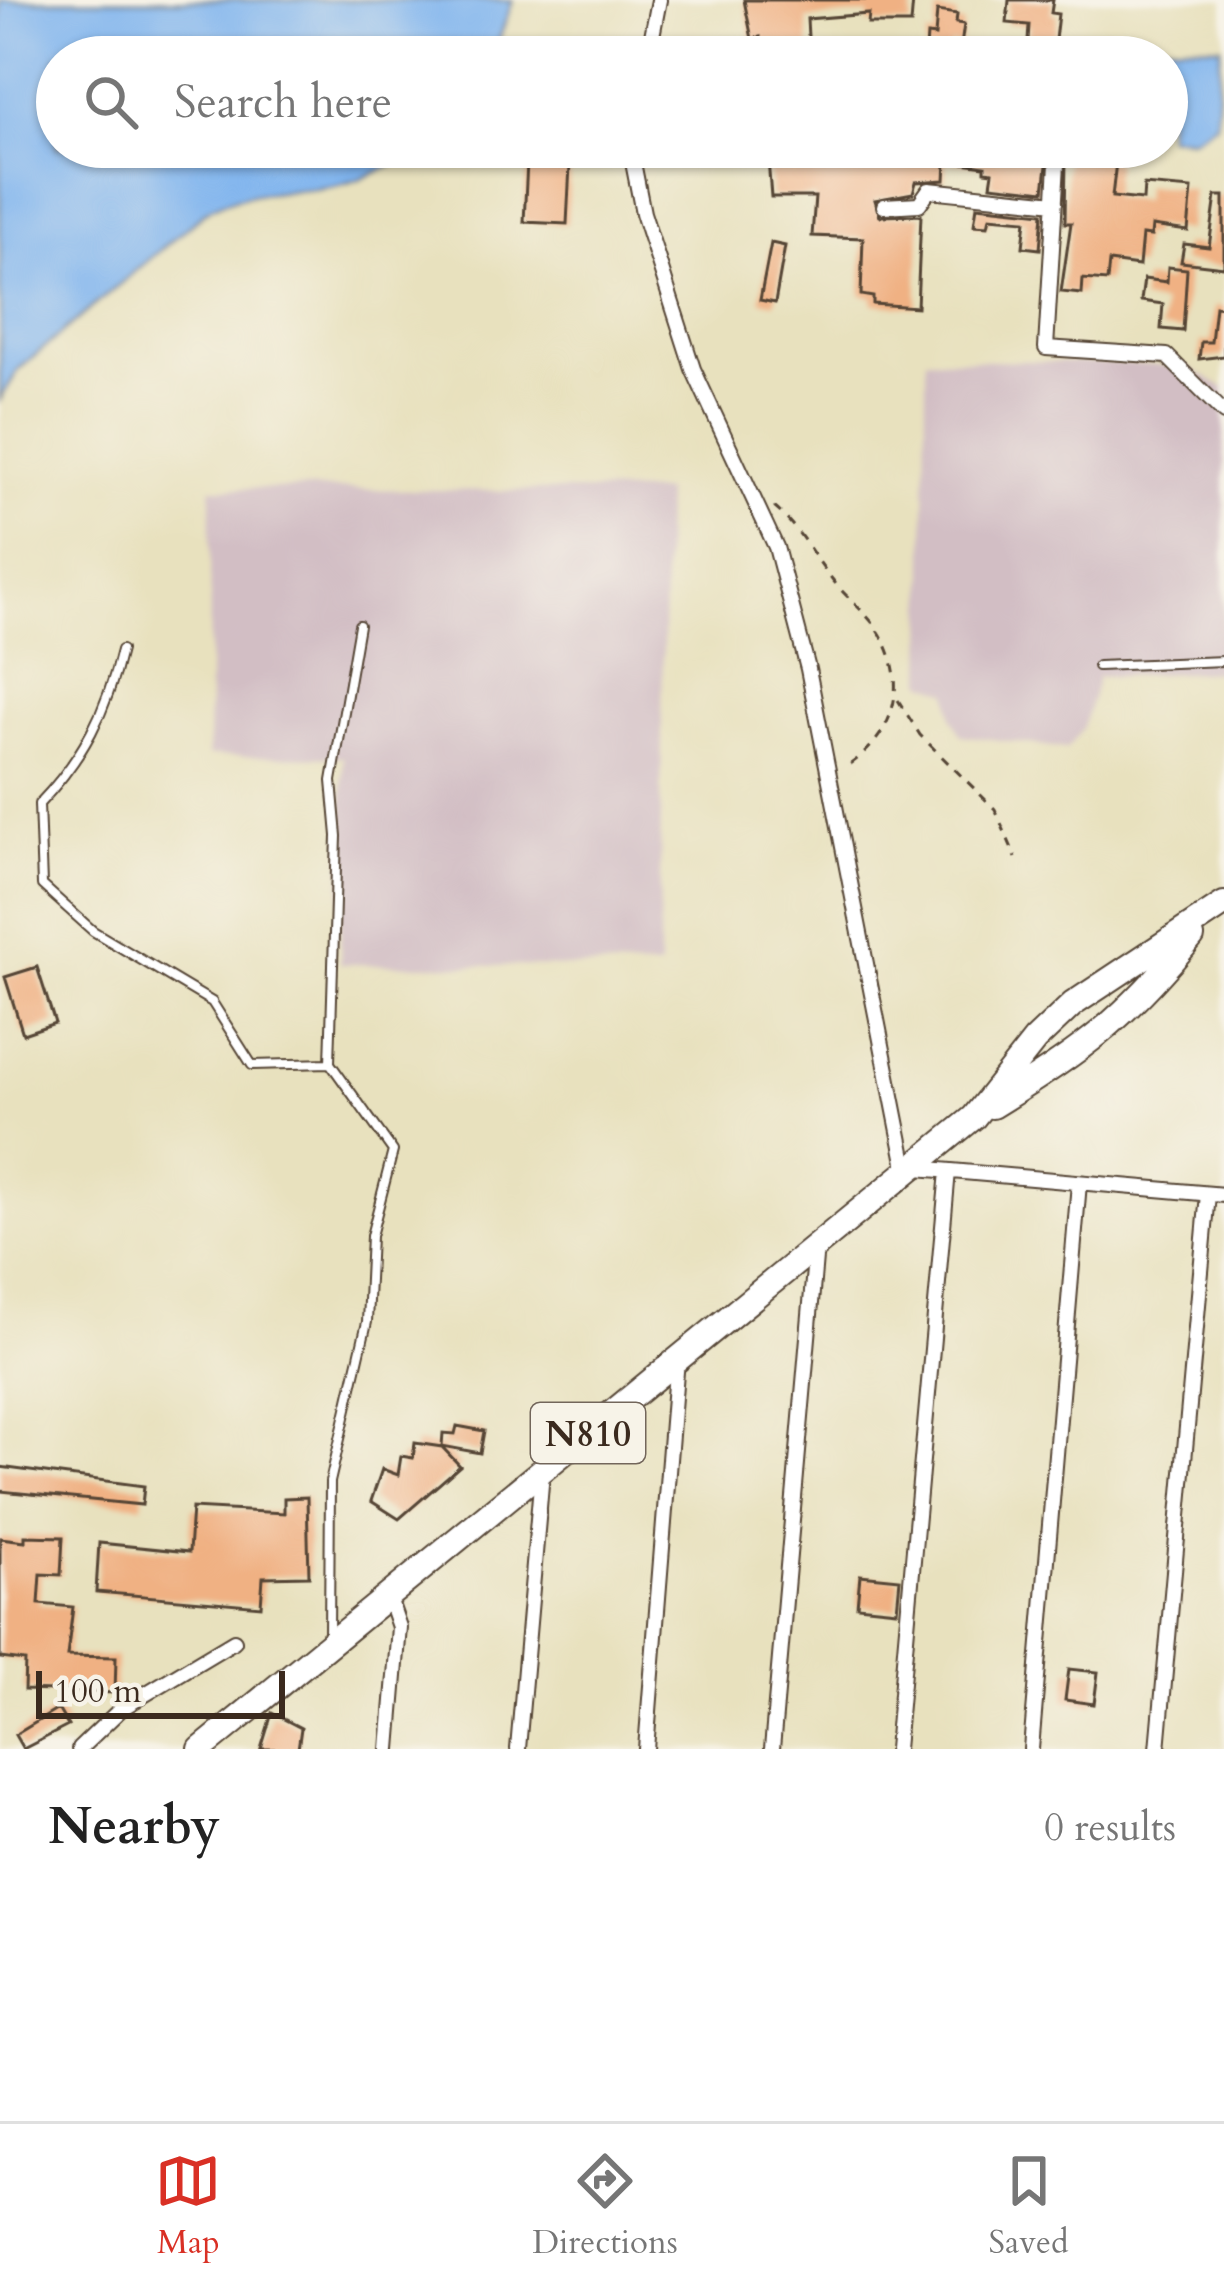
<!DOCTYPE html>
<style>
body{margin:0;font-family:Cardo,serif;background:#f2f2f2;color:#222}
.scale{position:absolute;left:36px;bottom:30px;width:249px;box-sizing:border-box;padding-left:12px;border:6px solid #3b2a1e;border-top:0;font-size:33px;line-height:42px;white-space:nowrap;color:#3b2a1e;-webkit-text-stroke:9px #f7f3e8;paint-order:stroke}
.list{margin:0;padding:0;list-style:none}
h2{display:flex;justify-content:space-between;align-items:center;height:156px;margin:0;padding:0 48px;font-size:51px}
h2 small{font-size:39px;font-weight:400;color:#767676}
.icon{flex:none;width:66px;height:66px;fill:none;stroke:currentColor;stroke-width:2;stroke-linecap:round;stroke-linejoin:round}
.map{position:relative;flex:none;width:1224px;height:1749px;overflow:hidden}
.search{position:absolute;background:#fff;box-shadow:0 3px 9px #0004;left:36px;right:36px;top:36px;height:132px;display:flex;align-items:center;gap:30px;box-sizing:border-box;padding:0 42px;border-radius:66px;color:#767676;font-size:45px}
.sheet{height:372px;background:#fff}
nav{display:flex;justify-content:space-around;align-items:center;box-sizing:border-box;height:168px;border-top:3px solid #e0e0e0;background:#fff;font-size:33px;color:#767676}
nav a{display:grid;justify-items:center;gap:6px}
nav .on{color:#d93025}
.map>svg:first-child{display:block}
</style>
<div class="map">
<svg width="1224" height="1749" viewBox="0 0 1224 1749">
<rect width="100%" height="100%" fill="#f7f3e8"/>
<filter id="ink" filterUnits="userSpaceOnUse"><feTurbulence type="fractalNoise" baseFrequency=".00833" numOctaves="2"/><feDisplacementMap in="SourceGraphic" scale="24" xChannelSelector="R" yChannelSelector="G"/><feConvolveMatrix kernelMatrix="1 2 1 2 8 2 1 2 1" color-interpolation-filters="sRGB"/></filter>
<filter id="wash" filterUnits="userSpaceOnUse"><feTurbulence type="fractalNoise" baseFrequency=".004" numOctaves="4" result="noise"/><feDisplacementMap in="SourceGraphic" scale="48" xChannelSelector="R" yChannelSelector="G"/><feGaussianBlur stdDeviation="2.7" result="paint"/><feColorMatrix in="noise" values="0 0 0 0 0 0 0 0 0 0 0 0 0 0 0 0 0 1.4 0 .05"/><feComposite in="paint" operator="in"/></filter>
<g filter="url(#wash)">
<rect width="100%" height="100%" fill="#e8e1be"/>
<path fill="#d2bec4" d="M926,358l261,8 37,22v283l-126,6 -15,51 -16,21 -106,-14 -9,-18 -3,-25 -25,-10z
M211,488l454,4 -6,476 -319,-4 3,-207 -135,-1z"/>
<path fill="#7fb4ee" stroke="#5d6f86" stroke-width="3" d="M0,0h513l-20,57h-436v90h368c-31,17 -60,34 -96,40 -43,7 -79,1 -120,22l-190,160 -19,31z
M1076,41l145,5 -5,77 -24,15 -25,-2v-79h-92z"/>
<g id="blocks">
<path fill="#f0b183" d="M744,0h169l-2,24h-43l1,-10 -62,5 2,35 -49,2v-19l-8,2z
M1009,0h44l-2,13 7,1 -5,43h-26l2,-32 -22,-2z
M937,11l20,3 -1,9 8,1 -3,22 -10,-2 -1,8 -24,-3 1,-14 8,1z
M767,147h42l2,12 39,4 1,-16 231,3 -1,8 35,4 -4,35 31,3 1,-15 48,4 -4,42 -36,-5 -1,10 -9,-1 -3,31 -30,-4 -2,19 -24,-2 -1,15 -21,-2 10,-69h-6l1,-65 -9,-5 -9,4 -4,34 -53,-6 2,-13 -8,-1v-5l-39,-5 -1,19 -29,2 -3,11 -38,7 5,16 41,-1 -4,92 -44,-3v-7l-12,-2 2,-57 -51,-2 3,-39h-44z
M527,162l43,3 -3,59 -43,-2z
M1216,196h8v71l-43,-5 3,-18 25,3z
M977,206l66,7 -3,36 -17,-2 3,-27 -36,-3 -2,9 -14,-1z
M771,243l14,3 -10,57 -15,-3z
M1168,267l19,2 -4,62 -22,-2 2,-25 -22,-3 3,-22 23,3z
M1215,306l9,1v49l-25,3 2,-17h10z
M37,967l18,56 -32,11 -18,-57z
M457,1426l27,5 -4,22 -38,-7 1,-13 12,1z
M415,1443l27,4 18,19 -61,53 -28,-18 11,-32 16,6 3,-19 12,2z
M0,1467l144,19 -2,19 -142,-14z
M307,1497l2,79 -46,1 -2,29 -165,-14 3,-49 90,9 3,-44 92,5v-15z
M25,1536l38,1 -2,38 -20,-1 -2,30 34,3 -6,49 49,1 -1,36 -91,-3 1,-29 -25,-3v-120l25,3z
M860,1575l40,4 -3,31 -40,-4z
M1069,1669l29,3 -4,32 -29,-4z
M58,1709l10,17 -45,23 -8,-14z
M272,1713l29,15 -3,21h-37z"/>
</g>
</g>
<g filter="url(#ink)">
<use href="#blocks" fill-opacity="0" stroke="#554536" stroke-width="3"/>
<g fill="none" stroke-linecap="round" stroke-linejoin="round">
<defs>
<path id="lane" d="M121,650c-14,61 -38,108 -82,154l3,81 51,46 119,71 40,63 78,-2
M1098,666l126,-5
M329,1638l1,-156 37,-160 4,-86 22,-85 -63,-88 7,-227 -5,-55 27,-156"/>
<path id="street" d="M648,57l11,-57
M630,147l13,66 50,156 83,178 32,122 98,498 318,28
M1057,164l-11,184 121,8 57,57
M884,206l35,-2 10,-14 126,13
M79,1749l43,-41 112,-67
M389,1749l10,-122 -10,-29
M518,1749l24,-276
M646,1749l31,-390
M772,1749l44,-503
M896,1749l52,-578
M1031,1749l48,-566
M1158,1749l50,-555"/>
<path id="highway" d="M992,1106c90,-55 132,-86 200,-169
M201,1749l773,-632 61,-77 38,-36 151,-100"/>
</defs>
<use href="#lane" stroke="#554536" stroke-width="12"/>
<use href="#street" stroke="#554536" stroke-width="18"/>
<use href="#highway" stroke="#554536" stroke-width="28"/>
<path stroke="#554536" stroke-width="3" stroke-dasharray="9 9" stroke-linecap="butt" d="M774,507c25,21 38,47 58,72 14,19 37,35 49,56 30,53 11,104 -38,134
M898,700l22,35 75,74 21,49"/>
<use href="#lane" stroke="#fff" stroke-width="8"/>
<use href="#street" stroke="#fff" stroke-width="14"/>
<use href="#highway" stroke="#fff" stroke-width="24"/>
</g>
</g>
<g text-anchor="middle" stroke-width="10" stroke-linejoin="round" paint-order="stroke">
<rect fill="#f7f3e8" stroke="#73665b" stroke-width="3" x="531" y="1403" width="114" height="60" rx="9"/>
<g font-size="36" font-weight="bold" fill="#3b2a1e">
<text x="588" y="1446">N810</text>
</g>
</g>
</svg>
<div class="scale">100 m</div>
<div class="search"><svg class="icon" aria-label="search" viewBox="0 0 24 24"><circle cx="10" cy="10" r="6"/><path d="M15 15l6 6"/></svg>Search here</div>
</div>
<section class="sheet">
<h2>Nearby<small>0 results</small></h2>
<ul class="list">
</ul>
</section>
<nav>
<a class="on"><svg class="icon" aria-label="map" viewBox="0 0 24 24"><path d="M3 6l6-2 6 2 6-2v14l-6 2-6-2-6 2zM9 4v14M15 6v14"/></svg>Map</a>
<a><svg class="icon" aria-label="directions" viewBox="0 0 24 24"><path d="M12 3l9 9-9 9-9-9zM9 14v-3h6M13 9l2 2-2 2"/></svg>Directions</a>
<a><svg class="icon" aria-label="saved" viewBox="0 0 24 24"><path d="M7 4h10v16l-5-4-5 4z"/></svg>Saved</a>
</nav>
